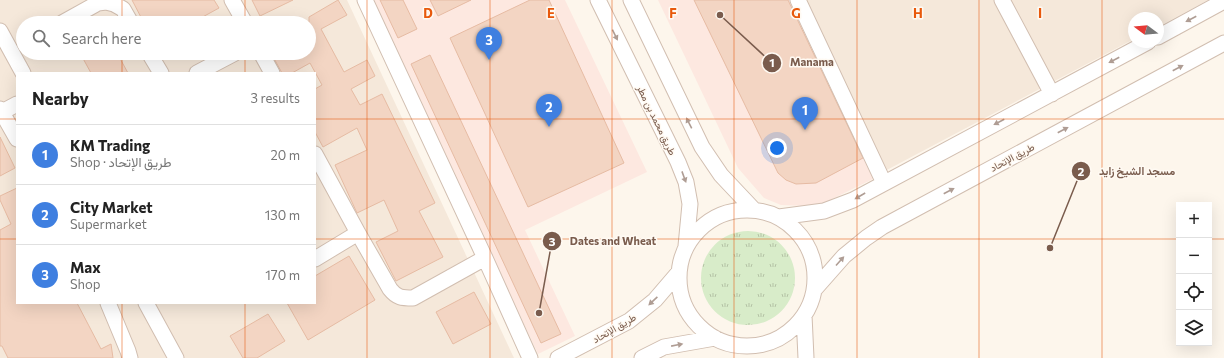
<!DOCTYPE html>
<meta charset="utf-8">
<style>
body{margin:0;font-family:Commissioner,Vazirmatn,sans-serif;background:#f6f6f6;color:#222}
.controls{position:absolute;right:12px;bottom:12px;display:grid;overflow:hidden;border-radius:0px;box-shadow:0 4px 16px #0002}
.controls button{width:36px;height:36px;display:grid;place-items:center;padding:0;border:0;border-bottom:1px solid #e0e0e0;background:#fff;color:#222;font:20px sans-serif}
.compass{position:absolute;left:1128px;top:12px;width:36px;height:36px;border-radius:50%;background:#fff;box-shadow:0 4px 16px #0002;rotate:286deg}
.you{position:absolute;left:777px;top:148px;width:14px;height:14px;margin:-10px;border:3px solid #fff;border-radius:50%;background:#1a73e8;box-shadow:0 0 0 6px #1a73e833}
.badge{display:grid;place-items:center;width:26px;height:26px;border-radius:50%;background:#7c3aed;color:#fff;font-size:13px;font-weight:700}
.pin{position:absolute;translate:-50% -33px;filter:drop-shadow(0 1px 2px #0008)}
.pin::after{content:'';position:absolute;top:21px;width:14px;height:12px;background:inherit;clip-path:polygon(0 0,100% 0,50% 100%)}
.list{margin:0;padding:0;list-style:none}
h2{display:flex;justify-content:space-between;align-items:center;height:52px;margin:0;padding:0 16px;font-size:17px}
h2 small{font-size:13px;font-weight:400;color:#767676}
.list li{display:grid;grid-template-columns:26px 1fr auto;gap:12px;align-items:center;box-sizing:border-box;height:60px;padding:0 16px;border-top:1px solid #e0e0e0}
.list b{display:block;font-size:15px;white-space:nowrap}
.list p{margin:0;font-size:13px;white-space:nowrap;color:#767676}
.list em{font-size:13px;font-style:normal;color:#767676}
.icon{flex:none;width:22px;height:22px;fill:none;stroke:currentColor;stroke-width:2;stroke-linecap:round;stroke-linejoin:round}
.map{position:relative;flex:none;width:1224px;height:358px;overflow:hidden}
.search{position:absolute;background:#fff;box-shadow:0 4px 16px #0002;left:16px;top:16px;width:300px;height:44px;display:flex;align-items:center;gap:10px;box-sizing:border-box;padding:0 14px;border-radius:22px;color:#767676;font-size:15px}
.panel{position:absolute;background:#fff;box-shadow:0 4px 16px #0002;left:16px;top:72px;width:300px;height:232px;border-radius:0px}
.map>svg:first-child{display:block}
</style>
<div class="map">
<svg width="1224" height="358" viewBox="0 0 1224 358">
<defs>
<pattern id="grass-tufts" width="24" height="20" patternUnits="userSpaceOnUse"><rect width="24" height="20" fill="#d8ecc9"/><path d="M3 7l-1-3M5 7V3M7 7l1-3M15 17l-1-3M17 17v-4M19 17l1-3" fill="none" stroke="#b4c2a5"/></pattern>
</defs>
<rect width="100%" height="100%" fill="#fdf6ec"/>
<path fill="#f5e8da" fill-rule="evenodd" d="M0,0h347l167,358h-514zM23,23h286v30h-286zM17,73h298v230h-298z
M803,0h405l-50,27v-9h-24v21l-251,133z"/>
<path fill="#fde8e0" d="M370,0h195l82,172 -122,58 50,106 -37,18z
M658,0h132l85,178 -49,24 -20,4 -25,-1 -17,-7 -26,-30z"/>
<path fill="url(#grass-tufts)" d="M701 278a47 47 0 1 1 94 0a47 47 0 1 1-94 0Z"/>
<path fill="#f3d5c3" stroke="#e6bba3" d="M132,0h82l5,8 -20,11 2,4h-57z
M252,0h41l-33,16z
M338,0l9,15 -26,14 23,43 23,-12 8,16 -24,13 9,16 22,-11 53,109 -16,8 24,46 -47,24 -20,-39 22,-11 -14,-31 -27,13 -22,-48 32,-15 -10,-22 -34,19 -8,-15v-43l7,-4 -12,-22 -18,10h-10l-11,-20h38v-36z
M380,0h23l14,29 -19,9z
M430,0h41l-33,16z
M530,0h19l75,163 -96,44 -78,-169z
M694,0h94l75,158 -47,25 -20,1 -10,-4 -8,-7z
M80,53h37l11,20h-37z
M430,55l131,279 -20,9 -130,-279z
M0,137l15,31 -15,8z
M17,188v115h60l24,46 10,-5 2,14h-105l-6,-12h-2v-116l11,-6 -11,-24v-4z
M349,256l26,44 -67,40 -21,-37h28v-27z
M474,292l17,32 -38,20 -17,-32z
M268,314l17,27 -28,17h-14l-13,-22z"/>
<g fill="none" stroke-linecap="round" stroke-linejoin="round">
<defs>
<path id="minor" d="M232,0l13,23
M365,0l120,258 45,100
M598,0l80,162 8,20 4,22 -4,42
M631,0l71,147 19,28 33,35
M798,0l86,183
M1002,0l50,94
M62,23l36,-20 8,-1 8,2 9,5 8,14
M0,31l23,42
M1158,37l66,-36
M149,53l12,20
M261,53l11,20
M197,73l38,-20
M0,109l17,30
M0,113l17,-9
M315,154l43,79 32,56c7,9 12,9 23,9l72,-40
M679 278a68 68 0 1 1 136 0a68 68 0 1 1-136 0Z
M779,217l45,-6 29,-11 295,-158
M315,259l43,-26
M814,290l30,-34 22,-18 16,-11 342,-184
M108,303l20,48 2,7
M146,303l30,55
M804,315l2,43
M558,358l71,-37 26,-21 24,-28
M642,358l22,-11 51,-9"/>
</defs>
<use href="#minor" stroke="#d1beb0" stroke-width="17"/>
<use href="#minor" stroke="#fff" stroke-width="15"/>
</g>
<defs><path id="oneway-solid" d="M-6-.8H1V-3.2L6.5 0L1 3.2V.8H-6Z"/></defs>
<g fill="#af9d94">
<use href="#oneway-solid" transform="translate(1191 19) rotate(152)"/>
<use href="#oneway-solid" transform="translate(615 35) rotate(64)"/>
<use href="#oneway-solid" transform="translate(1114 60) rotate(152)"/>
<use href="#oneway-solid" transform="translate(1178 68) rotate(-28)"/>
<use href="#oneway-solid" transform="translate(999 122) rotate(152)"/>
<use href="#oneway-solid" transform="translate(689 123) rotate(-117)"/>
<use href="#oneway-solid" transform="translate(1063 130) rotate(-28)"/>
<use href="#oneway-solid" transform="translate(684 177) rotate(70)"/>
<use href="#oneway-solid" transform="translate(949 191) rotate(-28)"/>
<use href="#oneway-solid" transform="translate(860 196) rotate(150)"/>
<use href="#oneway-solid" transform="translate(840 261) rotate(-48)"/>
<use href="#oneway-solid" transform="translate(653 301) rotate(137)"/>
<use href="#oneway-solid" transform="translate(677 345) rotate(-11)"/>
</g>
<path fill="none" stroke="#e8590c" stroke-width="1" stroke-opacity="0.55" d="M122,0v23M245,0v23M367,0v358M490,0v358M612,0v358M734,0v358M857,0v358M979,0v358M1102,0v358M122,53v20M245,53v20M0,119h17M315,119h909M0,239h17M315,239h864M1209,239h15M122,303v55M245,303v55"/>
<g text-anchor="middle" stroke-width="3" stroke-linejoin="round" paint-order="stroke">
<g font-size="10" fill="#7a5c4d" stroke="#fffaf3">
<text transform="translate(657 120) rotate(64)" y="4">طريق محمد بن مطر</text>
<text transform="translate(1012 157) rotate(-28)" y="4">طريق اﻹتحاد</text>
<text transform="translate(614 328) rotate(-30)" y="4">طريق اﻹتحاد</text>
</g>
</g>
<g font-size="13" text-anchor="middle" font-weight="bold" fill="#e8590c" stroke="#fffaf3" stroke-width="3" stroke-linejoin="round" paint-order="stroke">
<text x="428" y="18">D</text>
<text x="551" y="18">E</text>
<text x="673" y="18">F</text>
<text x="796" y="18">G</text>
<text x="918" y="18">H</text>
<text x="1040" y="18">I</text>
</g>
<path fill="none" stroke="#7a5c4d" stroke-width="1.5" d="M720 15L772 63M1050 248L1081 171M539 313L552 241"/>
<g fill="#7a5c4d" stroke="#fffaf3" stroke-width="1.5">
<circle cx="720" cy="15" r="4"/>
<circle cx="1050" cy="248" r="4"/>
<circle cx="539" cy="313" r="4"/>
<circle cx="772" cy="63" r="10"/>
<circle cx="1081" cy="171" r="10"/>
<circle cx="552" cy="241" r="10"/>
</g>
<g font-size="12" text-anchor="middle" font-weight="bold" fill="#fff">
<text x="772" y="67">1</text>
<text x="1081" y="176">2</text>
<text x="552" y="246">3</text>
</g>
<g font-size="11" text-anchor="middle" font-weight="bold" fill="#7a5c4d" stroke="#fffaf3" stroke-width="3" stroke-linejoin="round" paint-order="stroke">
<text x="812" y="66">Manama</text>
<text x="1137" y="175">مسجد الشيخ زايد</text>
<text x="613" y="245">Dates and Wheat</text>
</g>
</svg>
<div class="controls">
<button>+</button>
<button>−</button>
<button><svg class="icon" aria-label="locate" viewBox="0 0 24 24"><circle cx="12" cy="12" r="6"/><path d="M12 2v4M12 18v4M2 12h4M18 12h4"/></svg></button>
<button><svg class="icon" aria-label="layers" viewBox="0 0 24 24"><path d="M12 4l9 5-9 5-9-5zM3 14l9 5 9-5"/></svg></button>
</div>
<svg class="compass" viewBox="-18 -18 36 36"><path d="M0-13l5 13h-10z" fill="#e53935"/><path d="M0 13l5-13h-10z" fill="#767676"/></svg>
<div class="you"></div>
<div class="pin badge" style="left:805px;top:130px;background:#3f7fe0">1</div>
<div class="pin badge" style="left:549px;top:127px;background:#3f7fe0">2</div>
<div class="pin badge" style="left:489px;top:60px;background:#3f7fe0">3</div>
<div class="search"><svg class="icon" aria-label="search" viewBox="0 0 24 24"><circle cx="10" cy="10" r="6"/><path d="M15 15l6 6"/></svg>Search here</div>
<section class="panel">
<h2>Nearby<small>3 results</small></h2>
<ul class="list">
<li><span class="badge" style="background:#3f7fe0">1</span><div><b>KM Trading</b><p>Shop · طريق اﻹتحاد</p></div><em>20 m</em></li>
<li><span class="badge" style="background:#3f7fe0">2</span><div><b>City Market</b><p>Supermarket</p></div><em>130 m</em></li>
<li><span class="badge" style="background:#3f7fe0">3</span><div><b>Max</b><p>Shop</p></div><em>170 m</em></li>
</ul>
</section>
</div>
